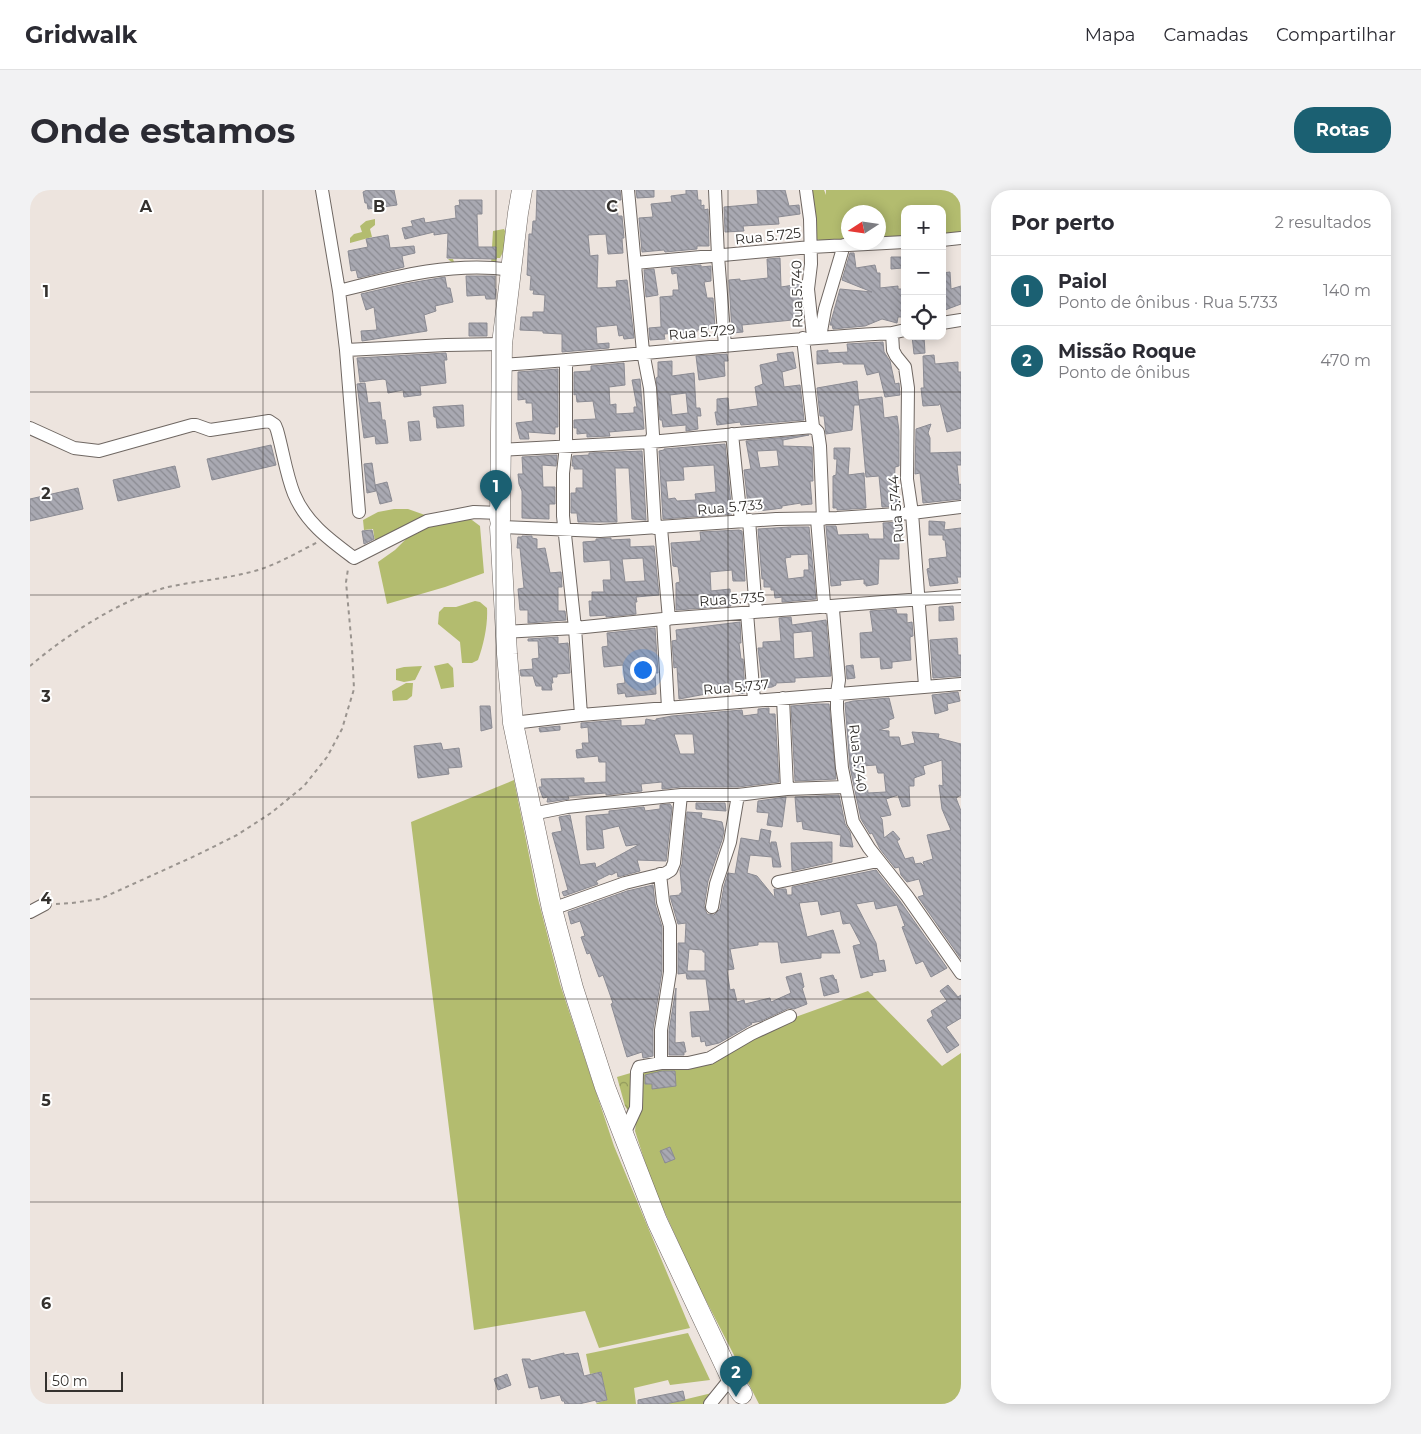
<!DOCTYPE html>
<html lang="pt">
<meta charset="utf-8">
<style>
body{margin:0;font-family:Montserrat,sans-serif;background:#f2f2f3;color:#2b2b33}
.controls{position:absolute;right:15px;top:15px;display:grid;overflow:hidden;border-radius:10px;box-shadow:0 2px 12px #0003}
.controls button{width:45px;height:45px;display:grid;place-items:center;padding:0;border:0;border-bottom:1px solid #e1e1e2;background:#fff;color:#2b2b33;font:25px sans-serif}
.compass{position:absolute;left:811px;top:15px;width:45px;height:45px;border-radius:50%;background:#fff;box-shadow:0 2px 12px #0003;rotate:258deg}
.scale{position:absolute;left:15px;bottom:12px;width:78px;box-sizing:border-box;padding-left:5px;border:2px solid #34312e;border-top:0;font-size:14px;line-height:18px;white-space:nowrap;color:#34312e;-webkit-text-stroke:4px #fff;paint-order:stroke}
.you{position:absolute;left:612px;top:479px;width:18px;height:18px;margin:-12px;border:4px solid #fff;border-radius:50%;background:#1a73e8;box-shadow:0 0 0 8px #1a73e833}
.badge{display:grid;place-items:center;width:32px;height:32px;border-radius:50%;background:#1b6072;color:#fff;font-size:16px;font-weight:700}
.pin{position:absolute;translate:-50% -41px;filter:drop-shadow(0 1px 2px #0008)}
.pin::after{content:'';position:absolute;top:26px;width:18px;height:15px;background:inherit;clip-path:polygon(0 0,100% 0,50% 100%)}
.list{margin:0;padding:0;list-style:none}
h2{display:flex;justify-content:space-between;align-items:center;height:65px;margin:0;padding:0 20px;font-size:21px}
h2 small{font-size:16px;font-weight:400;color:#7c7c81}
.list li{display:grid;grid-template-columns:32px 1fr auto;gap:15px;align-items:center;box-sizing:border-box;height:70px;padding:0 20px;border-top:1px solid #e1e1e2}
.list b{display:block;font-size:19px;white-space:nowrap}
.list p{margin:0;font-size:16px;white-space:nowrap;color:#7c7c81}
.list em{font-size:16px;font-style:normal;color:#7c7c81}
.icon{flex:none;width:28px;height:28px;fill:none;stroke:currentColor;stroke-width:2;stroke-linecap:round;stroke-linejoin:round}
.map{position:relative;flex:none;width:931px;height:1214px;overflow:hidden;border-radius:20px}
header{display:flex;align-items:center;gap:30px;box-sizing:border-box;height:70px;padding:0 25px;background:#fff;border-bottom:1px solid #e1e1e2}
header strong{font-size:24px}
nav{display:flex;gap:28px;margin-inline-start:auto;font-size:18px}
.intro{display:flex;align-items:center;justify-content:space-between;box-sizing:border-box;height:120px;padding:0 30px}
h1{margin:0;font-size:35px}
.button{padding:12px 22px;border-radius:20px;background:#1b6072;color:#fff;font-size:18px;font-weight:700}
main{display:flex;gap:30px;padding:0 30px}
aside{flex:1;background:#fff;border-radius:20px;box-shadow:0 2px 12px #0003}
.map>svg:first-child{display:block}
</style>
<header>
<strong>Gridwalk</strong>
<nav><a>Mapa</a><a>Camadas</a><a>Compartilhar</a></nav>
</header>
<div class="intro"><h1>Onde estamos</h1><a class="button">Rotas</a></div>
<main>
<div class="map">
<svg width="931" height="1214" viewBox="0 0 931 1214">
<defs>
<pattern id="park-crowns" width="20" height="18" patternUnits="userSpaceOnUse" patternTransform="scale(1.25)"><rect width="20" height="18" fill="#b3bc6f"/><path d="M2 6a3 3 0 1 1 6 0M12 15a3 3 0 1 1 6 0" fill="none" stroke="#92995c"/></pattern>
<pattern id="building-back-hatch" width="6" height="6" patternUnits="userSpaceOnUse" patternTransform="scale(1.25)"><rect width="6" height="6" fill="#a9a9b2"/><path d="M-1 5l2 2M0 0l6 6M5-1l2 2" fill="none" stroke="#8a8a91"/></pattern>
</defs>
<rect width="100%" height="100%" fill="#ede4de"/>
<path fill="#b3bc6f" d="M778,0h16l2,5v-5h134l1,43 -19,1v-25h-37v28l-26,2 -1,-27h-30v29l-25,2 -7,-5z
M345,29v6l-5,4 2,8 -22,6v-5l4,-4 8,-2 -2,-6 6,-5z
M474,39l1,2 -1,19 -4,8h-3l-1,4 4,1 -3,1c-15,1 -38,6 -49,-5h5l1,3 37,1 1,-10 4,-1v-5h-4l1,-16z
M364,319h14l17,6 -50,27 -2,-13 -9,1 -1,-10 15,-8z
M419,327l23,3 8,6 4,47 -39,14 -58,17 -9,-42 17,-12 12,-12z
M445,411l5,1 7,6c1,16 -3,36 -9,52l-6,3h-10l-2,-21 -22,-18 1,-12 5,-5h12z
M418,473l5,5 1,19 -13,2 -7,-23z
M392,476l-7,14 -11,2 -8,-2v-11l8,-2z
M376,493h7l-1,13 -5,4 -14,1 -1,-10z
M484,590l23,115 23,89 54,162 76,182 -91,20 -14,-37 -111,19 -63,-508z
M838,801l74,75 19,-13v351h-202l-65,-127 -42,-93 -17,-53 6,-60 48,-6 87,-41z
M658,1143l22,47 -40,5 -2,-5 -34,8 2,16h-39l-1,-1 11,-3 -6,-28 -11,2 -4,-20z
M682,1203l-8,11h-38z"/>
<path fill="url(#park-crowns)" d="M604,882l-3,43 -6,-9 -8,-29z"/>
<path fill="url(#building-back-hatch)" stroke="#8b8b93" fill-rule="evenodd" d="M337,0h27l3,15 -29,4 -1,-6h-2l-2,-11z
M507,0h83l1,10h-5l2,16h4l2,22h-2l1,15 -15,1 -2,-20 -18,1 2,21 8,-1 -1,33 20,-1 -1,-6 11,-1 7,58 -10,1 -1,-4 -4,1 -2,-11 -21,2 1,17 12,-1v5l-47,4v-18l-19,-1v-2l-23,-1 1,-13h12v-5h11l1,-17 -12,-1 1,-4h-4l1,-14 -4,-1 2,-41h3l1,-13h3z
M606,0h18v7l-17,1z
M656,0h11l1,10h3v6l3,-1v5l4,-1 1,37h-12v3l-32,3 -1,-2 -22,2 -3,-34 14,-1 -2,-13 21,-2 -1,-6 15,-2z
M727,0h28l4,16 10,-1 1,9 -22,3 1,7 -36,2 1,5 -19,1 -1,-25 34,-3z
M429,10h23v14h-5l1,33h18v12l-49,-1 1,-25 -14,2v-3l-29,7 -3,-11 11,-2 -2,-5 13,-3 1,5 31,-5 -1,-12 5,-1z
M358,45l2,13 24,-2 1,7 -13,3 2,11 -46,11 -2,-8 -5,1 -3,-20 20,-4 -2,-8z
M820,63h4l2,15 19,-3 2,8h3v15l18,-2v3h7v28h-7l-1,6 -15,-4 -17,7 -32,3 -1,-4h-2l10,-36 32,3 -30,-12z
M861,67h11v11l-11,1z
M750,68l1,29 19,-3 3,35 -61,6 1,7 -11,1 -3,-53 11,-1v2l28,-3 -1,-19z
M671,75v2l10,-1v15l-7,1 3,16h6l2,30 -18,2v2l-33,2 1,5 -15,1 -1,-12 12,-1 -1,-30 13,-1v-6h6l-2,-17 -5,1 -1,-6z
M624,79l4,26 -12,2 -2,-27z
M920,82l1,17 10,-3v18l-16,6 -3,-11v-26z
M436,86h29v13h1l-1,10h-9l-1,-4 -18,1z
M415,87l2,11h3l3,14 -18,4 1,5 -12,4 3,16 -65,10 -1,-10 16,-1 -3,-23 -8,3 -5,-16 43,-10z
M439,133h18v13h-18z
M882,146h12l1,17 -11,1z
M853,152l1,10 6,9 5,23 4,-1 1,12 -15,2 -6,-25 -12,3 -3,-11h-21v-2l-26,2v-13l11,-1v3l20,-1 -1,-8z
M763,162l3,16 -14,4 2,15 16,-2 4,35 -63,5 -1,-3 -23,3 -2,-13h2v-13l11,-1 1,12 29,-4 -3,-19 8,-3 -3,-19 18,-4 -1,-7z
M416,163l1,7h-3l2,23 -26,3 1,9 -17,2 -1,-7 -15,3 -2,-13 -3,-1 -23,3 -3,-24z
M697,164l1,7h-4l1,15 -26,4 -3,-24z
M904,165l1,9 23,-2v10h3v56l-14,4 -7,-29 -1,2 -16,1 -2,-18h3l-1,-32z
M642,171v15l22,-3 2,35h4l1,8h-4l1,13 -12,2v-6l-23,2 -1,-7h-2l-4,-42 2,-1v-15zM656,203l2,20 -16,2 -2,-20z
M594,173l1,22 -16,2 1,18 6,-1v10l18,-1v-6h3l-5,-27 8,-1 4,50 -35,3 1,4 -23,1v-4l-10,1v-6h-3v-8l22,-1 -3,-18 -16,1 -1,-8 -2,1v-23l17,-1v-5z
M528,179v58h-3v7l-27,-2 1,7h-9l-4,-16 17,-2 -1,-18h-6v-4l-8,1v-28z
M827,191l2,24h-5l-2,25 -26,4 -2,-18h-4l-3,-28z
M335,193l3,20 12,-1 2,18h3l3,23 -12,1 -1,-8 -11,2 -7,-54z
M852,207l2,21 13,-2 2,15v35l-4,1 -1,24h4l1,15 -17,1 -3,-31 -13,1 -7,-77z
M433,215l1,21 -27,2 -1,-11h-2l-1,-10z
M389,231l2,19 -11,1 -2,-19z
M901,234l-3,9 2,5v15l31,-1v13h-4l2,20 2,-1v15l-38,4 -3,-30 -5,1 1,-45z
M779,245l-26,5v6l29,1 1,34h-3l2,23 -11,1v-2l-19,3v2l-7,1 -17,2v-2h-6v-4h-4l-4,-35 7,-1 -5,-28zM747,260l2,16 -19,2 -3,-17z
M695,254l7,70 -69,5 -4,-68 5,-1v-1zM684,275l2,27 -21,2 1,6 -19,1 -2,-3 -7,1 -2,-18 18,-1 -1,-13z
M241,255l5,20 -64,15 -5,-21z
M804,258h16l-2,27 16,-2 2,35 -29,2v-2h-4v-32l3,-1 1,-16h-3z
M612,261l4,69 -14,-1 -3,-51h-14l2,54h-39l-1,-9h-6v-20h5v-5h7v-19h-9v-3h-2l1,-10 16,-1v-2z
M527,265l-1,11 -14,-1 1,22h12v17h-6v15l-27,-1v-27l-3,-7 -1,-10h5l-1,-17z
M342,273l4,28 -9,2 -3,-29z
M145,276l5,21 -62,14 -5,-21z
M357,292l5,19 -12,3 -5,-19z
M48,298l5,21 -53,12v-22z
M899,331l16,1 -1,8 17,-2v49h-4l1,6 -28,3 -3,-17 3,-1 -1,-9 18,-2 -2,-17h-2v-5h-14z
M869,332v37h-20l-1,25 -12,2v-2h-2v-5l-24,2 1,4 -10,1 -5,-60h10l2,9 30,-1 1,5h15l-1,-16z
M760,337h19l7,72 -34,3v-5l-7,1 -1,-8h-3v-3h-7v-8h-2l-4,-50zM778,364l1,16h-5v7l-16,2 -3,-21 6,-1 -1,-2z
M342,340l2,9 -10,5 -2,-13z
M709,340l3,1 3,50h-12l-1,-11 -22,2 1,19 19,-2 1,17 -55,4v-27l4,-1 -2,-15 -5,-1 -2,-23 30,-2 -1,-9z
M492,346h10v2l5,1v10l8,-1 5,25 11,-1 1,15h-4v24h7l1,9 -38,3v-13h-8l-2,-21 6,-1 -4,-40h-3l1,-11h4z
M581,348v2l19,-1v8l24,-1 5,49 -23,2 1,5h-2l1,12 -30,3v-2l-16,1 -1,-15h3v-9h12l-1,-12h8l-1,-20 -26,2 -1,-20 13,-1v-2zM613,368l2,23 -20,1 -3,-23z
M923,416l1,14 -15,1v-14z
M866,419l1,5h10v9l5,-1 1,14 -3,1v5l1,18 -19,2v6l-11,1 -1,-12 -19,1 -1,-25 13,-1 -3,-21z
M761,427l1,8 34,-5 5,56 -36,2v4l-19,1v2l-4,2 -9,1 -5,-40h5v-6l18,-1 -2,-23zM782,441l2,26 -20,2 -1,-26z
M710,432l1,21h-2l2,16h2l2,34 -7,1 -5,-5 -54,10 -2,-32 -3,1 -2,-27 5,-1 -1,-10z
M625,438l3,45h-3l1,21 -30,3 -1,-4 -7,1 -1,-10 8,-1 -2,-18 -19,2 -2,-20 6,-1 -1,-13z
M528,447v7l10,-1 2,30 -13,1v3h-5l1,6h-2l1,7h-10v-4h-6l-3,-10h-12l-1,-6 13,-1 -1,-10 7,-1 -1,-17h-10v-2z
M927,448l1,17h3v21l-28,2 -3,-38z
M823,475l2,13 -8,1 -1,-13z
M928,502l2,9 -13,3 1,6 -13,4 -3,-19z
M859,508l5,20 -5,2v7l-10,3 10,1v6h10l2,9 14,-3 -3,-11 27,2 -1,4 23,6v51l-5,3 5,13v148l-43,-62 6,-2 -5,-16 -12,3 -6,-7 -2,-8 -4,1 -15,-19 -8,-16 -2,1 -9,-15 -11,-52 -5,-64 8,-2zM912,570l1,26 -4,-1 3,24 9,21 -24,5 6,24 -10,3 2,5 -4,-4 -6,1 -2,-7 -8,2 -8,-18 3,-2 -7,-8 -9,7 -2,-19 -2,-2 11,-2 -5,-16 12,-4 4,12 8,-1 -1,-20h5v-8l11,-4 -2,-8zM846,575l2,8h6l2,19 -18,1 -1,-9h-5l-2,-18z
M787,514h12l7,75 -41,2 -4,-75z
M450,516h10l2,22 -11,3z
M739,518v6h6l4,68 -41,5h-57l-19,2v-7l-21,2 1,7 -36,4v-2l-38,3 1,3 -20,3h-2l1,-5 -5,1 -4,-11h3l-1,-8 43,-1v5l22,-1v-20h-7l-1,-6 -21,2 -1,-8 7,-1 -1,-6h7l-1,-16 -7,1v-5l40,-3v6l24,-1 1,-6 10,2v-2l16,-3 70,-6 1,6 15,-2v-5zM644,544h19l2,20h-15z
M530,536v4l-20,2 -1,-4z
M411,553l2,7 16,-2 3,19 -14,1 1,6 -31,4 -4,-32z
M809,605l6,29 5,8 3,15 -13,-1 1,-11 -38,-6 -1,-8 -5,1 -2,-25z
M756,607l-4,30 -15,-2 2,-12 -12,-1 1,-11z
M666,613h29l1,8 -30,-2z
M640,614l2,3 -6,54 -29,-1 3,11 -22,6 -1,-5 -6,3 -1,-1 -14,7 2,3 -34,12 -2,-4 6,-2 -16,-57 10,-2 -3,-14 11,-2 10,50 15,-2 1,5 44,-24 -14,2 -7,-20 -17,4 2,18 -17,2 -1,-34 23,-2v-3l35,-4 1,4 15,-2v-4z
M657,622l15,1 -1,5 21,4 2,9 -2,9 -14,41 -4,25 3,8 7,1 6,-6 4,-23 4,-13 7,1 6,-36 18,3 2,-12 10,2 -2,12h1l1,7v-8h5l5,25h-8l-1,-10 -22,-2 -3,18 10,3 18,22 -1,-9h12l1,6h5v-8l84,-17 24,31 47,67 -16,9 -8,-16 -7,3 -14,-37 3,-1 -8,-21 -21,4 -2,-8 -18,3 20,39 3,18 5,-1 2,11 -14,2 1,2 -12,3 -8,-32 8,-2 -11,-21 -7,1 -3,-13 -19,4 -3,-14 -19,2 8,34 26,-7 7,23h-19v5l-40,5 -3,-21h-20v3l-28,4 4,20 -7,1 3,20 4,-1 3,13 7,-2 1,4 25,-6 1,4 20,-9 -5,-16 15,-4 3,14 -2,1 5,16 -13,5 -5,-1 -28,13 -10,2 1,1 -33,19 -13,3 -1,-5 -4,1 -1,-6 -8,1 -2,-25 20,-1 -4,-32h-19l-1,-6 -8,1v-31h7l1,-20 -8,1 -8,-28 10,-1v-2h2l-2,-23 2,-6zM659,759l14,1v2h2v19h-18z
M802,652v20l-40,9 -1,-28z
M623,695l2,19 7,23v44l-9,58v27l-10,2 -1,-6 -15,5 -16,-53 2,-1 -10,-28 -4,2 -9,-24 -3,1 -6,-17 4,-1 -5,-15 -9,3 -3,-12 59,-21z
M803,785l2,5 1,-1 3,13 -15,4 -4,-18z
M918,795l10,12 3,-2v23l-15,9 13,18 -12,8 -20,-33 6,-4 -2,-5 16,-10 -7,-10z
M646,798l-1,55 9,-1 2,10h-2v3h-15v-24z
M632,881h13l1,15 -24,3v-5h-7v-9z
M640,957l5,12 -10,4 -5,-12z
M534,1163v2l14,-2 6,23 17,-4 6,28 -11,2v-2l-17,4h-14l-1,-3h-2l-2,-6 -19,4 -3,-13 -9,2 -7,-29h8l1,2z
M477,1184l4,11 -13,5 -4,-11z
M653,1201l2,9 -20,4h-27v-4z"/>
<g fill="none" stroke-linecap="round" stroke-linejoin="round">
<defs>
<path id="street" d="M292,0l17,101 7,59 13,162
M598,0l15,162 7,36 3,47 -3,7 5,86
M685,0l3,66 7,90
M776,0l4,29 1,45 -3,25 5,48
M912,50l19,-2
M605,73l176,-16 94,-5
M309,101c55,-14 115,-30 173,-21
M912,133l19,-3
M862,143l1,17 3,6 9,11 3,21 -1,91 5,34 13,173
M790,147l5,-28 19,-64
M773,148l10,89 5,5 2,14 3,73
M316,160l100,-5 56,-1
M536,170v86l-3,27v43l12,112 6,87
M472,175c130,-9 260,-25 390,-32l13,-3
M0,238l44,20 25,3 93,-26h4l14,5 59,-9 6,4 2,5c6,21 9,44 17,64 12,29 36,46 60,64l73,-37 47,-9 26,1
M702,244l9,87
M470,260l150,-8 163,-15
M787,329l7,84 3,4 6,3 6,70 -2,13v16l5,59 11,54 16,26 38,48 54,77
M719,330l7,92
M470,337l100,4 176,-12 61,-1 75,-5 49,-6
M631,338l8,91
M717,423l7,87
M633,429l5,89
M475,442l70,-4 88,-9 298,-23
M753,508l4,91
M483,533l68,-8 380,-31
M502,624l35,-7 114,-12h57l49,-6 58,-2
M630,684l3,28 7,24v46l-9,58v33
M748,692l100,-21
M682,717l4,-23 14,-42 8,-47
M522,719l73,-26 41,-10 5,-3 3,-7 7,-68
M0,722l15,-8
M594,944l12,-26 1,-36 2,-5 22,-4h27l22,-5 41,-24 39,-18
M680,1214l21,-26"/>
<path id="primary" d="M470,330l2,-176 16,-131 4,-23
M470,337l7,127 6,69 39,186 21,79 32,99 52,134 74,157 11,16"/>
</defs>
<use href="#street" stroke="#6f6762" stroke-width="14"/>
<use href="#primary" stroke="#6f6762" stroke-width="21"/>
<path stroke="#9a948f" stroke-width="2" stroke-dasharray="4 4" stroke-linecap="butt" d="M0,476c36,-31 92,-67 138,-79 28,-6 56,-8 83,-15 24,-6 45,-19 67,-30
M26,714l16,-1 28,-4 97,-44 40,-20 34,-22 33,-27 23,-29 15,-28 12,-40 -2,-41 -6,-66 2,-13"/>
<use href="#street" stroke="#fff" stroke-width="12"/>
<use href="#primary" stroke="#fff" stroke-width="20"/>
</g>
<path fill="none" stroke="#34312e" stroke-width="1" stroke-opacity="0.55" d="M233,0v1214M466,0v1214M698,0v1214M0,202h931M0,405h931M0,607h931M0,809h931M0,1012h931"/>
<g text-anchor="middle" stroke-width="4" stroke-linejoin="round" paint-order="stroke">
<g font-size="14" fill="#34312e" stroke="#fff">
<text transform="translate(738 46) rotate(-6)" y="5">Rua 5.725</text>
<text transform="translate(767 104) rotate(-91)" y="5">Rua 5.740</text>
<text transform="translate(672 142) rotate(-5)" y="5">Rua 5.729</text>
<text transform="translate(700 317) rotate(-5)" y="5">Rua 5.733</text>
<text transform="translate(866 319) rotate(-95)" y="5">Rua 5.744</text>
<text transform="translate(702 409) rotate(-4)" y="5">Rua 5.735</text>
<text transform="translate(706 497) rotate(-5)" y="5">Rua 5.737</text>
<text transform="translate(828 568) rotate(83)" y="5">Rua 5.740</text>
</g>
</g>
<g font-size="16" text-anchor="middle" font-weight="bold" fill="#34312e" stroke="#fff" stroke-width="4" stroke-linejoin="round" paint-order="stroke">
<text x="116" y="22">A</text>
<text x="349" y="22">B</text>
<text x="582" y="22">C</text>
<text x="16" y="107">1</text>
<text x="16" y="309">2</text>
<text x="16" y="512">3</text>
<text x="16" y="714">4</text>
<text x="16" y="916">5</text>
<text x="16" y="1119">6</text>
</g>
</svg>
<div class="controls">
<button>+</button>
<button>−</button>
<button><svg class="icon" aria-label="locate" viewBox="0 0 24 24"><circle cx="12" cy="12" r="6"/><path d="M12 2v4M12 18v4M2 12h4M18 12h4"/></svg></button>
</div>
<svg class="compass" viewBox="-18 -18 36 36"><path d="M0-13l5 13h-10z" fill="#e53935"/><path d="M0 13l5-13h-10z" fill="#7c7c81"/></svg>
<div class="scale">50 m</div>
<div class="you"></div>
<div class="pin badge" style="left:466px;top:321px">1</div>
<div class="pin badge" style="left:706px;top:1207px">2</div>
</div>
<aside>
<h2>Por perto<small>2 resultados</small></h2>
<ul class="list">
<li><span class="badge">1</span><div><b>Paiol</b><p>Ponto de ônibus · Rua 5.733</p></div><em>140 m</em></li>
<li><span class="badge">2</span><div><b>Missão Roque</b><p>Ponto de ônibus</p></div><em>470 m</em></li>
</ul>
</aside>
</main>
